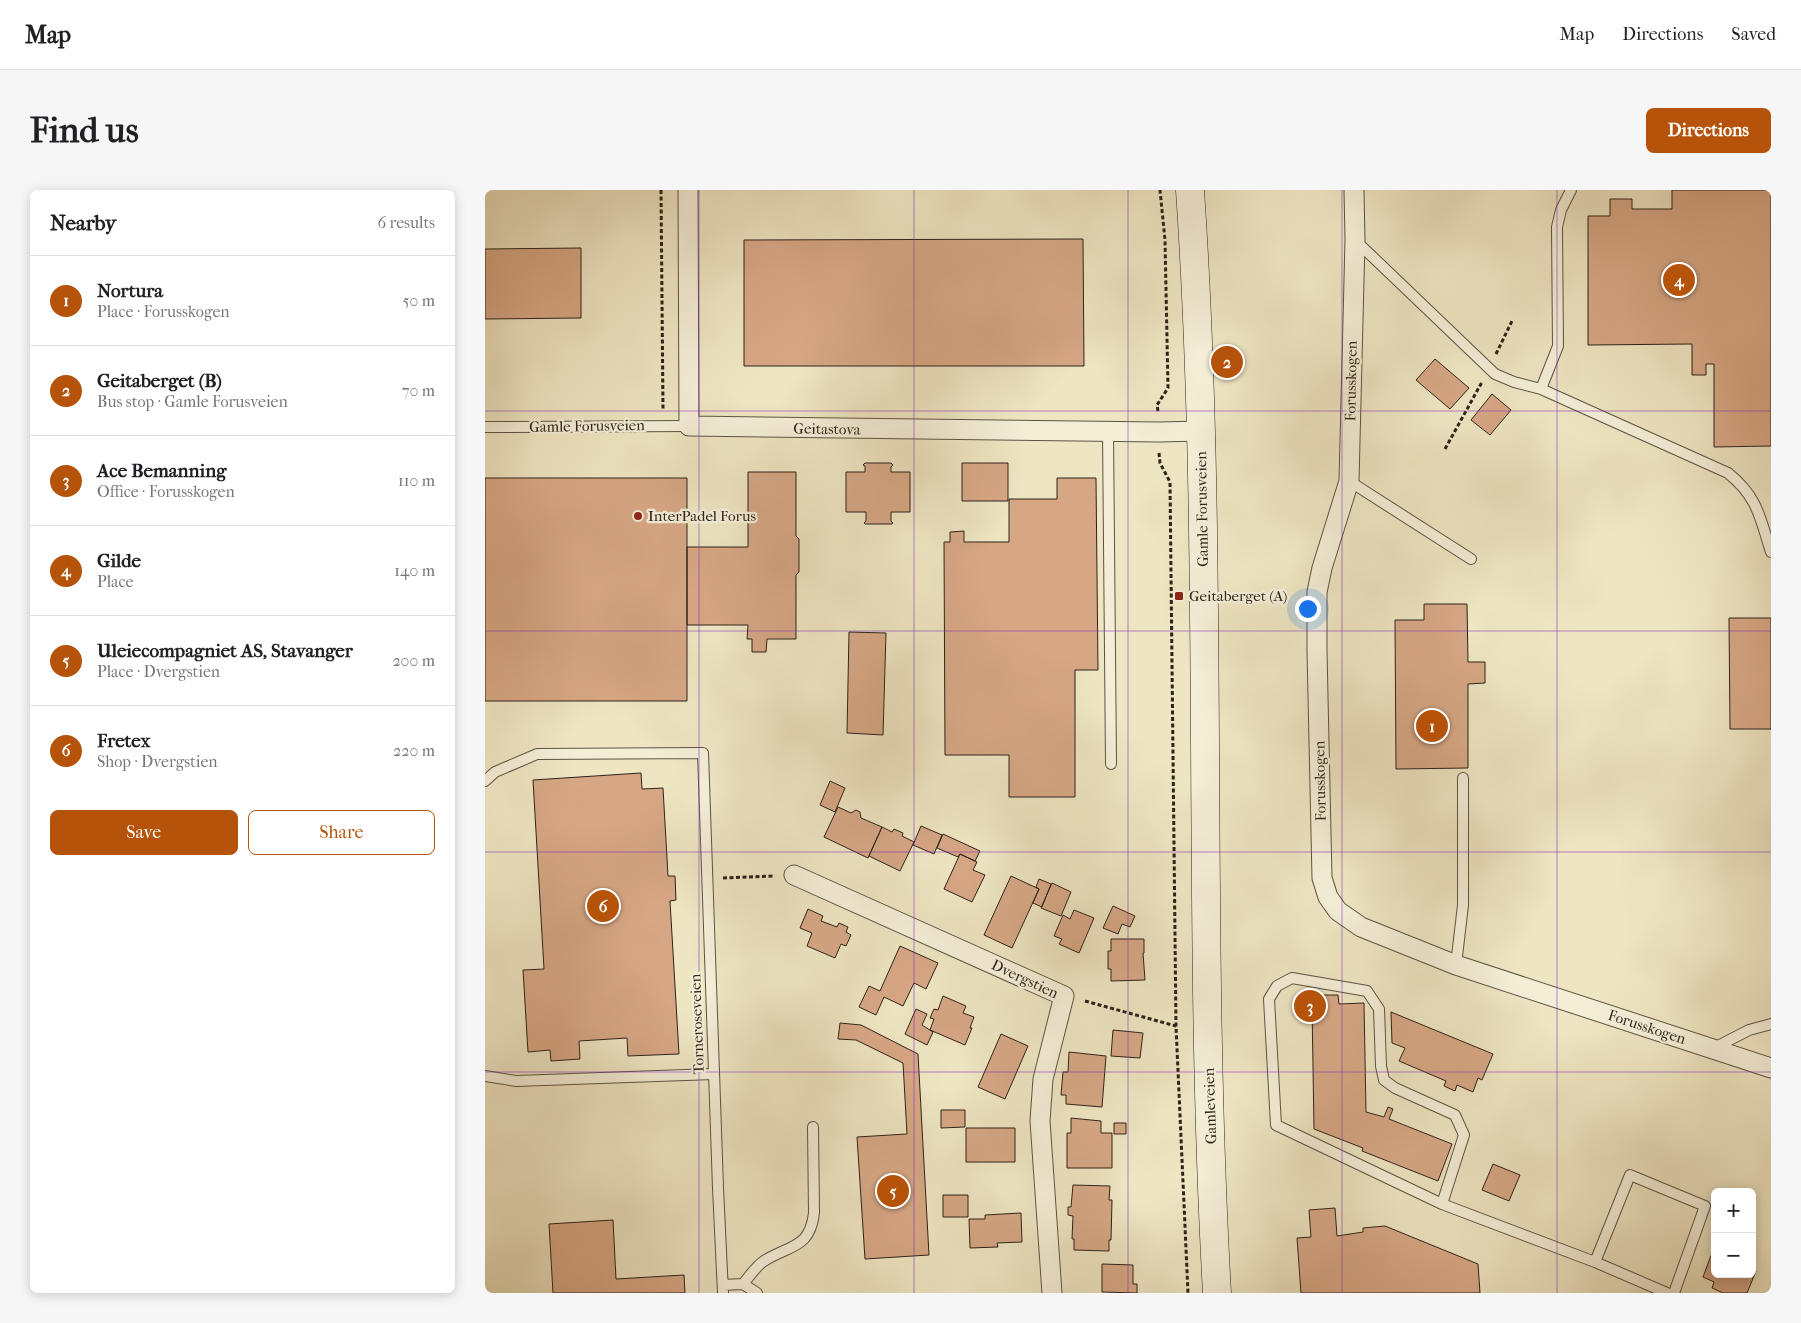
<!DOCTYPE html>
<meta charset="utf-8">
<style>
body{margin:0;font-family:"IM FELL French Canon",serif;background:#f6f6f6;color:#202124}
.controls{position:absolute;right:15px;bottom:15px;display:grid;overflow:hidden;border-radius:8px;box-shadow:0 2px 12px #0003}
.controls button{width:45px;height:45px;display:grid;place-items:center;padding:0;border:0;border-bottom:1px solid #e0e0e0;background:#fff;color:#202124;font:25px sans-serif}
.you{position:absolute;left:822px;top:418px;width:18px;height:18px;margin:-12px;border:4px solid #fff;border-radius:50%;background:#1a73e8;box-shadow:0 0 0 8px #1a73e833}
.badge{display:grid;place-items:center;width:32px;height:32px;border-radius:50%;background:#b45309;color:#fff;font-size:16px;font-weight:700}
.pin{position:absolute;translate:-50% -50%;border:2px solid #fff;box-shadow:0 1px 5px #0006}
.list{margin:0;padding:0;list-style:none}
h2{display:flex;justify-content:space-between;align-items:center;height:65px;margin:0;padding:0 20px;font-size:21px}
h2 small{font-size:16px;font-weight:400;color:#757577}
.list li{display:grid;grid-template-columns:32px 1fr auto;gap:15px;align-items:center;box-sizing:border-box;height:90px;padding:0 20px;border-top:1px solid #e0e0e0}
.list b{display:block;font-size:19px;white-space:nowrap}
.list p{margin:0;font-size:16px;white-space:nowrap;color:#757577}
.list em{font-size:16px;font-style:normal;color:#757577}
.actions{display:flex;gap:10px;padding:15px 20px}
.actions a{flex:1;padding:11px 0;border:1px solid #b45309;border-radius:8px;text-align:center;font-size:18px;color:#b45309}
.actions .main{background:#b45309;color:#fff}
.map{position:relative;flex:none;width:1286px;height:1103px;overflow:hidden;border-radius:8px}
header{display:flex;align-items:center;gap:30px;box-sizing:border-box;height:70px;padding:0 25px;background:#fff;border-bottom:1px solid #e0e0e0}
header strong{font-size:24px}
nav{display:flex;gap:28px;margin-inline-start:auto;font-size:18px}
.intro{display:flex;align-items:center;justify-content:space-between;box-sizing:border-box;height:120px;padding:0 30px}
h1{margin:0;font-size:35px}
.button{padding:12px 22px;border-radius:8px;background:#b45309;color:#fff;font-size:18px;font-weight:700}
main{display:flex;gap:30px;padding:0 30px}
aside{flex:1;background:#fff;border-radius:8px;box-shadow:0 2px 12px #0003}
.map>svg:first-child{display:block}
</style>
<header>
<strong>Map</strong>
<nav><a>Map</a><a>Directions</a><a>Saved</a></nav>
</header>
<div class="intro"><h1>Find us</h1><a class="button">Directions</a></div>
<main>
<aside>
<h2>Nearby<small>6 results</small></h2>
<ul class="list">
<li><span class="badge">1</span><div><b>Nortura</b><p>Place · Forusskogen</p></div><em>50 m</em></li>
<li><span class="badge">2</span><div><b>Geitaberget (B)</b><p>Bus stop · Gamle Forusveien</p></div><em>70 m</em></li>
<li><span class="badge">3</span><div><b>Ace Bemanning</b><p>Office · Forusskogen</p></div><em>110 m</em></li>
<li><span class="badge">4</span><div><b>Gilde</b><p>Place</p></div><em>140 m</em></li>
<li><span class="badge">5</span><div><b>Uleiecompagniet AS, Stavanger</b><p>Place · Dvergstien</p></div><em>200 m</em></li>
<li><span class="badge">6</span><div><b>Fretex</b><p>Shop · Dvergstien</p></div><em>220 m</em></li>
</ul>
<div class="actions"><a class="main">Save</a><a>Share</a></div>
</aside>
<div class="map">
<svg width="1286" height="1103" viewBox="0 0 1286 1103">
<rect width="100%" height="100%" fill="#eee5c2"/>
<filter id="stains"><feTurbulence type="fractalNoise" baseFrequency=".004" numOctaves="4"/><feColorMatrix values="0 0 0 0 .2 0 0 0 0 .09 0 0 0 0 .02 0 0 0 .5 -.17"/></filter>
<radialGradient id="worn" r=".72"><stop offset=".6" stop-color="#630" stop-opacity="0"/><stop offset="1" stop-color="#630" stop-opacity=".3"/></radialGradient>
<path fill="#d7a785" stroke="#2c2319" d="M1187,0h99v256l-57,1v-83h-8v11h-14v-31l-104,1v-129h22v-17h22v10h40z
M598,49l1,127h-340v-126z
M96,58v70l-96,1v-70z
M950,169l34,29 -19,21 -34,-29z
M1007,204l19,16 -21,25 -19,-15z
M380,273h26l2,2 -2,2v5h19v40h-19v9l2,2 -1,1h-27l-1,-1 2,-2v-9h-20v-40h19v-6l-2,-1z
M477,273h46v38h-46z
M263,282h48v64l3,3v33l-3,3v64h-29l-1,13h-14v-13h-5l1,-14h-61v-78h61z
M0,288h202v223h-202z
M572,288h39l2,192h-23v127h-66v-42h-64l-1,-213h6v-10l14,-1v11h45v-43h48z
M939,414h43l1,58h17v21l-17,1v84l-72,1 -1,-149h29z
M1244,428h42v111h-41z
M364,442l37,1 -3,102 -36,-2z
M156,583l1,16 21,-1 5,88h7l1,24 -6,1 9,153 -51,2 -1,-18 -48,3 1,18 -29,2 -1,-11 -22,2 -5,-82 21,-1 -11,-189z
M345,591l15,7 -10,24 -15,-7z
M353,617l13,6 5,-3 4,2 1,6 21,9 -14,31 -44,-21z
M436,636l21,9 -8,19 -21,-9z
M397,637l10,5 2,-3 9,4 -1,3 12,6 -14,29 -31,-15z
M458,644l37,17 -5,10 -15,-7 -2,3 -21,-9z
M475,664l17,8 -4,8 12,5 -13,27 -28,-13z
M526,686l28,13 -27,59 -28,-13z
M554,689l12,5 -9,23 -9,-4 6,-14 -3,-2z
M567,693l19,9 -10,24 -20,-8z
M628,716l22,10 -5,11 -8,-3 -4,10 -15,-6z
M323,719l15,7 -2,5 16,6 2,-4 9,4 -2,5 5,3 -5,11 -5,-2 -6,14 -28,-12 5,-13 -12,-5z
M589,720l20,8 -15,35 -20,-9 3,-5 -8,-3 9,-21 7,4z
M626,749h33v14h-1l2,27 -34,1v-12h-3v-18h3z
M415,756l38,17 -12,26 -12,-6 -11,23 -19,-9 -8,18 -17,-8 10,-21 11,5z
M824,805h29l1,9 25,-1 2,109 18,5 4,-10 5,2 -4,10 63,25 -14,37 -76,-30 1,-3 -49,-19 -2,-124h-3z
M458,806l23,10 -3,7 11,4 -4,11h2l-7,17 -35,-15 4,-11 -4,-1 4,-9 4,1z
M431,819l11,5 -5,11 11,7 -6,13 -22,-11z
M906,822l102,42 -11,26 -4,-2 -5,14 -16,-7 -2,6 -11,-5 2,-5 -47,-20 6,-13 -13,-5z
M355,833l21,2 57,29 11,201 -64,4 -8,-122 50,-3 -4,-71 -47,-23 -18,-1z
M628,840l30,3 -3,25 -29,-2z
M516,844l27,12 -23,53 -27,-12z
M584,862l37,4 -4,51 -36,-3v-9h-5l2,-23h5z
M456,920h24v17l-24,1z
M586,928l30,3v12h11v35h-45v-35h4z
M629,933h12v11h-12z
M481,938h49v34h-49z
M1008,974l27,11 -11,26 -27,-11z
M588,995l37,1 -1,14h3l-1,40h-2v11l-35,-1v-11h-2l1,-23 -5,-1v-8h3z
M458,1005h25v22h-25z
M850,1018l2,28 26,-4v-4l22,-2 93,38 2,29h-179l-4,-55 14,-1 -2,-27z
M536,1023l1,29 -25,1 1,4 -28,1 -1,-29h16v-4z
M128,1030l3,59 68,-4 1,18h-132l-4,-69z
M1227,1063l3,1v20h37v-4l4,1 -9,22h-24l-11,-5 2,-6 -11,-5z
M617,1074l31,1v19h4v9l-35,-1z"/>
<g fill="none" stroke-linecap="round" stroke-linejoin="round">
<defs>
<path id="service" d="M871,51l139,133 19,8 27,7 187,84c30,24 32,45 43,79
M1056,199l17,-43 -1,-119 4,-17 10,-20
M0,237l204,-1
M623,242l3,332
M864,291l122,78
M0,591l10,-9 42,-18 166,-1 15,435 5,105
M971,775l7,-60v-127
M1229,858l35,-18 22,-6
M0,886l31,5 198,-7
M957,1014l22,-69 -9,-20 -60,-27 -11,-8 -3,-14 -2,-57 -12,-18 -75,-13 -15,8 -8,13 7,126 166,79 153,58 72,31
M1110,1072l35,-87 75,31 -31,87
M258,1094l14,9
M238,1095l20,-1c6,-7 13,-18 21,-23 25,-16 46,-12 50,-48l-1,-86"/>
<path id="minor" d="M203,0l1,236 470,6 42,-1
M869,0l1,50 -6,241 -27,87 -5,24v59l5,227 6,19 10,14 23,16 95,38 315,103
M309,685l270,121 -21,83 -3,42 12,172"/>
<path id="secondary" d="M705,0c25,367 6,736 27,1103"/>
</defs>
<use href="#service" stroke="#5c5443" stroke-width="12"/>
<use href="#minor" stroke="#5c5443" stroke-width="21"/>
<use href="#secondary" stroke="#2c2319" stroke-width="29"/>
<path stroke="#2c2319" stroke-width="3" stroke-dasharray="4 2.5" stroke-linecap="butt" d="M176,0l2,219
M1011,164l16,-33
M673,221l-1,-6 11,-17 -3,-148 -5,-50
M960,259l37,-67
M674,263l1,10 10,19 6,544 12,267
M238,688l51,-2
M600,811l91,25"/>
<use href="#service" stroke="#f4eed7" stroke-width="10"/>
<use href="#minor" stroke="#f4eed7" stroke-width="19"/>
<use href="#secondary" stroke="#f4eed7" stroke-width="28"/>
</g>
<path fill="none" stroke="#7b2cbf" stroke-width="1" stroke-opacity="0.55" d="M214,0v1103M429,0v1103M643,0v1103M857,0v1103M1072,0v1103M0,221h1286M0,441h1286M0,662h1286M0,882h1286"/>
<g fill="#8f2418" stroke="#f4eed7" stroke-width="2">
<circle cx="153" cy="326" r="5"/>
<rect x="689" y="401" width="10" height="10" rx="2.5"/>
</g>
<g text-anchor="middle" stroke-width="4.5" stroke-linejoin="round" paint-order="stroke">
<g font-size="15" fill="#2c2319" stroke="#f4eed7">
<text transform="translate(866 191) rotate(-89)" y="5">Forusskogen</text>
<text transform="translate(102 236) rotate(-1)" y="5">Gamle Forusveien</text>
<text transform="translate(342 239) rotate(1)" y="5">Geitastova</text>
<text transform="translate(717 319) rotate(-91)" y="5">Gamle Forusveien</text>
<text transform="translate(835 591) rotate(-91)" y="5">Forusskogen</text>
<text transform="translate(540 789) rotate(25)" y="5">Dvergstien</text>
<text transform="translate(212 834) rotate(-92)" y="5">Torneroseveien</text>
<text transform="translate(1162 837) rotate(18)" y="5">Forusskogen</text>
<text transform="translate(725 916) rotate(-92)" y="5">Gamleveien</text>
</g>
<g font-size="15" fill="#2c2319" stroke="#f4eed7" text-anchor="start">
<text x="163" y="331">InterPadel Forus</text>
<text x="704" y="411">Geitaberget (A)</text>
</g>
</g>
<rect width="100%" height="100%" filter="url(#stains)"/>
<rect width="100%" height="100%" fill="url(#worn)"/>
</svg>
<div class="controls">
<button>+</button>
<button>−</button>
</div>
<div class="you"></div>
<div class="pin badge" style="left:947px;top:536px">1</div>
<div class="pin badge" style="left:742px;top:172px">2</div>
<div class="pin badge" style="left:825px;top:816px">3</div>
<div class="pin badge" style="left:1194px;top:90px">4</div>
<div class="pin badge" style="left:408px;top:1001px">5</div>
<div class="pin badge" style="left:118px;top:716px">6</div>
</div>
</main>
